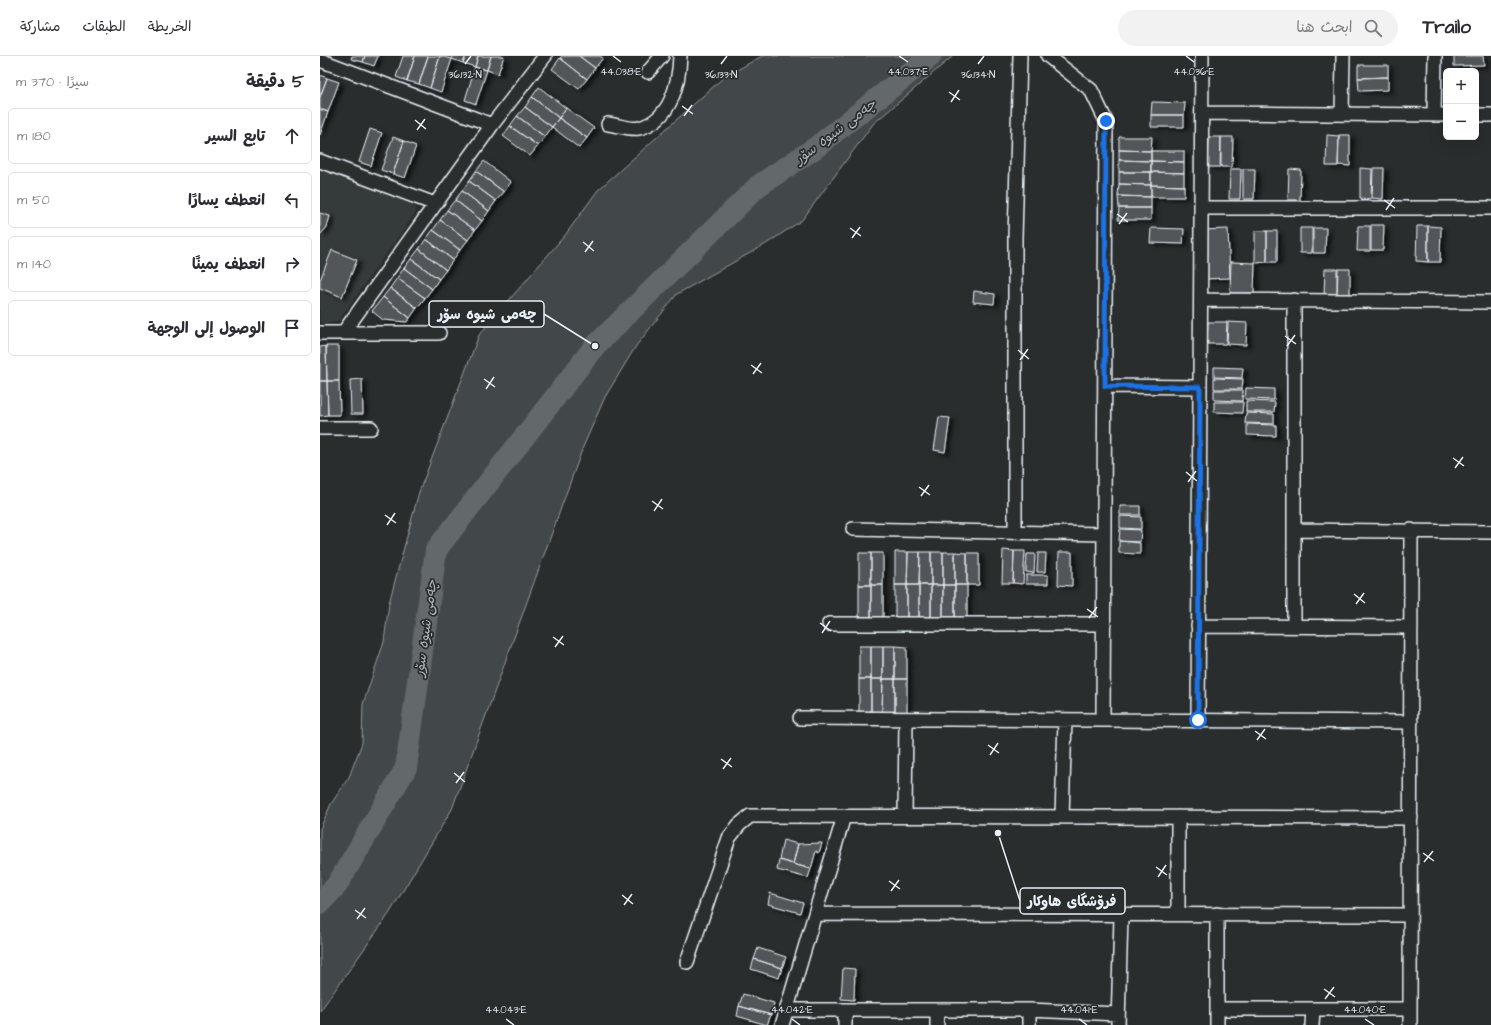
<!DOCTYPE html>
<html lang="ar">
<meta charset="utf-8">
<style>
body{margin:0;font-family:"Architects Daughter","Playpen Sans Arabic",sans-serif;background:#f2f2f3;color:#2b2b33;direction:rtl}
.controls{position:absolute;right:12px;top:12px;display:grid;overflow:hidden;border-radius:6px;box-shadow:0 4px 16px #0002}
.controls button{width:36px;height:36px;display:grid;place-items:center;padding:0;border:0;border-bottom:1px solid #e1e1e2;background:#fff;color:#2b2b33;font:20px sans-serif}
.stop{position:absolute;width:12px;height:12px;margin:-9px;border:3px solid #1a73e8;border-radius:50%;background:#fff}
.stop.end{background:#1a73e8;border-color:#fff;box-shadow:0 1px 4px #0008}
.list{margin:0;padding:0;list-style:none}
h2{display:flex;justify-content:space-between;align-items:center;height:52px;margin:0;padding:0 16px;font-size:17px}
h2 small{font-size:13px;font-weight:400;color:#7c7c81}
.list li{display:grid;grid-template-columns:26px 1fr auto;gap:12px;align-items:center;box-sizing:border-box;height:56px;margin:0 8px 8px;padding:0 8px;border:1px solid #e1e1e2;border-radius:6px}
.list b{display:block;font-size:15px;white-space:nowrap}
.list em{font-size:13px;font-style:normal;color:#7c7c81}
.icon{flex:none;width:22px;height:22px;fill:none;stroke:currentColor;stroke-width:2;stroke-linecap:round;stroke-linejoin:round}
.map{position:relative;flex:none;width:1171px;height:969px;overflow:hidden;direction:ltr}
header{display:flex;align-items:center;gap:24px;box-sizing:border-box;height:56px;padding:0 20px;background:#fff;border-bottom:1px solid #e1e1e2}
header strong{font-size:19px}
nav{display:flex;gap:22px;margin-inline-start:auto;font-size:14px}
.search{width:280px;height:36px;background:#f2f2f3;display:flex;align-items:center;gap:10px;box-sizing:border-box;padding:0 14px;border-radius:22px;color:#7c7c81;font-size:15px}
main{display:flex}
aside{flex:1;background:#fff}
.map>svg:first-child{display:block}
</style>
<header>
<strong>Trailo</strong>
<div class="search"><svg class="icon" aria-label="search" viewBox="0 0 24 24"><circle cx="10" cy="10" r="6"/><path d="M15 15l6 6"/></svg>ابحث هنا</div>
<nav><a>الخريطة</a><a>الطبقات</a><a>مشاركة</a></nav>
</header>
<main>
<div class="map">
<svg width="1171" height="969" viewBox="0 0 1171 969">
<defs>
<filter id="shadow"><feDropShadow dx="4.5" dy="2.5" stdDeviation="2" flood-color="#0009"/></filter>
</defs>
<rect width="100%" height="100%" fill="#2a2d2e"/>
<filter id="ink" filterUnits="userSpaceOnUse"><feTurbulence type="fractalNoise" baseFrequency=".025" numOctaves="2"/><feDisplacementMap in="SourceGraphic" scale="8" xChannelSelector="R" yChannelSelector="G"/><feConvolveMatrix kernelMatrix="1 2 1 2 8 2 1 2 1" color-interpolation-filters="sRGB"/></filter>
<g filter="url(#ink)">
<path fill="#363a3b" d="M0,113l93,36 3,3 -1,6 -76,106 -9,3h-10z"/>
<path fill="#424648" stroke="#959ca0" d="M442,0h191l-80,68 -71,96 -36,24 -89,50 -41,52 -31,51 -22,50 -131,362 -63,105 -69,97v-182l11,-25 18,-27 13,-34 1,-39 21,-62 5,-39 30,-111 60,-157 87,-101 32,-44 125,-112z"/>
<g fill="none" stroke-linecap="round" stroke-linejoin="round">
<path stroke="#63686b" stroke-width="22" d="M0,847l17,-18 69,-117 30,-218 159,-204 163,-160 57,-38 116,-92"/>
</g>
<path fill="#535759" stroke="#e8f1f8" filter="url(#shadow)" d="M32,0h13l-2,6 -12,-3z
M45,0h13l-4,10 -11,-4z
M83,0h12l-8,25 -11,-4z
M95,0h13l-9,28 -12,-3z
M108,0h12l-10,32 -11,-4z
M120,0l12,3 -11,33 -11,-4z
M133,0h13l-3,7 -11,-4z
M146,0h12l-3,11 -12,-4z
M158,0h13l-4,14 -12,-3z
M171,0h13l-6,18 -11,-4z
M242,0h17l16,12 -8,11 -27,-21z
M259,0h21l3,2 -8,10z
M1134,0h29l1,9 -30,1z
M240,2l27,21 -8,10 -27,-20z
M1038,9h30v12l-30,1z
M155,11l12,3 -11,34 -11,-4z
M0,19l7,3 -7,19z
M1068,21v13l-29,1 -1,-13z
M7,22l12,4 -11,30 -8,-3v-12z
M219,31l27,21 -7,10 -27,-21z
M212,41l27,21 -7,9 -27,-20z
M832,46l33,1 -1,12h-33z
M205,51l27,20 -7,10 -28,-21z
M246,52l28,20 -7,10 -28,-20z
M0,53l8,3 -8,23z
M831,59h33v12h-33z
M197,60l28,21 -7,9 -28,-20z
M239,62l28,20 -8,10 -27,-21z
M190,70l28,20 -8,10 -27,-20z
M50,73l12,4 -11,33 -12,-4z
M1007,79l12,1 -1,30h-12z
M1019,79h11v31l-12,-1z
M73,81l11,4 -11,33 -12,-4z
M799,81h33l-1,14 -32,-1z
M889,81h12l-1,30h-12z
M901,81h12l-1,30h-11z
M84,85l12,5 -11,32 -12,-4z
M799,94l32,1v10l-32,-1z
M831,95h33v11l-33,-1z
M799,104l32,1v11h-32z
M164,105l27,21 -7,10 -28,-21z
M831,105l33,1v11l-33,-1z
M1040,112l12,1 -1,30 -11,-1z
M1053,112h11l-1,31 -11,-1z
M910,113h11l-1,30h-11z
M923,113h12l-1,30h-11z
M969,113l12,1 -1,30h-12z
M156,115l28,21 -8,9 -27,-20z
M799,116h32v13l-32,-1z
M831,116l33,1v13l-33,-1z
M149,125l27,20 -7,10 -27,-20z
M799,128l32,1v12l-33,-1z
M831,129l33,1v11h-33z
M142,135l27,20 -7,10 -27,-21z
M798,140l33,1v11h-32z
M135,144l27,21 -7,9 -28,-20z
M799,152h32v12h-33z
M127,154l28,20 -7,10 -28,-20z
M0,157l10,3 -3,11 -7,8z
M120,164l28,20 -8,10 -27,-20z
M1051,169h13l-1,25h-12z
M1038,170h12v25h-13z
M1097,170h11v36l-12,-1z
M1108,170l13,1 -1,35h-12z
M831,172l33,1 -1,15 -33,-1z
M980,172h12v25h-12z
M993,172h13l-1,25h-12z
M908,173l2,49 -26,1 -2,-49z
M113,174l27,20 -7,10 -27,-21z
M935,175h12v31l-12,1z
M947,175h10v31h-10z
M106,183l27,21 -7,10 -27,-21z
M99,193l27,21 -7,9 -28,-20z
M12,194l25,10 -15,37 -22,-9v-8z
M91,203l28,20 -7,10 -28,-21z
M911,206l24,1 -1,30h-24z
M84,212l28,21 -7,9 -28,-20z
M1005,213h12v25h-13z
M1018,213h12v25h-13z
M77,222l28,20 -8,10 -27,-20z
M70,232l27,20 -7,10 -27,-21z
M654,235l21,3 -1,10 -21,-2z
M63,241l27,21 -3,4 -24,-2 -11,-9z
M888,266h19l-1,22h-19z
M908,266l19,1 -1,22 -19,-1z
M6,290h13v35h-12z
M6,290l1,35h-7v-34z
M894,311l29,1 -1,10 -28,-1z
M894,322l29,1 -1,10h-28z
M42,323l1,35h-12l-1,-34z
M0,325h7l1,34 -8,1z
M7,325h12l1,34h-12z
M926,332l28,1v11l-29,-1z
M894,334h29l-1,11 -28,-1z
M926,345l29,1 -1,10h-28z
M894,346h29l-1,11 -28,-1z
M926,357l28,1v10l-29,-1z
M619,361l11,1 -5,34 -11,-2z
M927,368l29,1v11l-29,-1z
M800,450h20v9h-20z
M800,460l21,1v12l-21,-1z
M800,473l21,1 -1,12 -21,-1z
M799,485l21,2v11l-21,-1z
M683,494l11,1 -1,32h-11z
M694,495h11l-2,33 -10,-1z
M575,496h13l-1,33h-12z
M588,496h12l-1,33h-12z
M600,496h11v33h-12z
M611,496h12v33h-12z
M623,496h12v33h-12z
M635,496l12,1v32h-12z
M739,496h13v34l-14,-1z
M539,497h12v32h-12z
M551,497h12v32h-12z
M647,497h12v32h-12z
M718,497h8l-1,19h-8z
M707,498h8l-1,19 -8,-1z
M706,519h22v9h-22z
M539,529h12v34h-12z
M551,529h12v34h-12z
M575,529h12v34h-12z
M587,529h12v34h-12z
M599,529h12v34h-12z
M611,529h12v34h-12z
M623,529h12v34h-12z
M635,529h12v34h-12z
M539,590h12v33h-12z
M551,590h12v33h-12z
M563,590h12v33h-12z
M575,590l12,1v32h-12z
M539,623h12v34h-12z
M551,623h12l-1,34h-11z
M563,623h12v34h-13z
M575,623h12v34h-12z
M463,784l15,4 -5,20 -14,-4z
M502,787l-3,10 -3,-2 -5,18 -18,-5 5,-20z
M459,804l32,9 -3,9 -31,-8z
M450,837l33,10 -3,10 -32,-9z
M438,892l28,9 -4,11 -28,-9z
M434,903l28,9 -3,10 -28,-9z
M523,912l12,1 -1,31 -13,-1z
M423,938l31,9 -3,12 -32,-9z
M419,950l32,9 -4,10 -30,-9z"/>
<g fill="none" stroke-linecap="round" stroke-linejoin="round">
<defs>
<path id="street" d="M728,0l43,34 15,31 -3,599
M0,4l172,65
M328,16l14,-16
M882,57l244,2
M1022,58l1,-58
M1114,58l1,-58
M1156,59h15
M288,68c9,1 23,6 31,4 32,-8 40,-44 41,-72
M0,105l115,43
M881,152h290
M881,244l290,2
M974,244v326
M0,277h119
M23,277l149,-208 53,-69
M785,330l95,1
M0,372h51
M533,473l251,5
M975,474l196,2
M695,476v-294l5,-182
M509,568h275
M878,570l213,1
M480,662l611,4
M878,664l4,-664
M585,760l1,-97
M742,761l3,-97
M858,761v97
M495,858l595,1
M897,858v111
M367,906l42,-124 10,-13 11,-9 661,2
M897,953h193
M466,954h243l89,4
M462,969l62,-209
M525,969v-15
M617,969v-15
M709,969v-15
M798,969l3,-109
M992,969l1,-16
M1090,969l1,-495"/>
</defs>
<use href="#street" stroke="#e8f1f8" stroke-width="16"/>
<use href="#street" stroke="#2a2d2e" stroke-width="13"/>
</g>
</g>
<g fill="none" stroke-linecap="round" stroke-linejoin="round" filter="url(#ink)">
<path stroke="#1a73e8" stroke-width="5" d="M786,65l-1,265 95,1 -2,333"/>
</g>
<path fill="none" stroke="#e8f1f8" stroke-width="1.5" d="M293,0l8,6M579,0l9,6M866,0l8,6M145,8l6,-8M401,8l6,-8M658,8l6,-8M629,36l11,8M631,46l8,-12M362,50l11,8M364,60l8,-11M95,64l11,9M97,74l8,-11M1064,144l11,8M1066,154l8,-12M797,158l11,8M799,168l8,-11M530,172l11,8M532,182l8,-11M263,186l11,9M265,196l8,-11M965,280l11,8M967,290l8,-11M698,294l11,9M700,304l8,-11M431,309l11,8M433,318l8,-11M164,323l11,8M166,333l8,-12M1133,402l11,8M1135,412l8,-11M866,416l11,9M868,426l8,-11M599,431l11,8M601,440l8,-11M332,445l11,8M334,455l8,-12M65,459l11,8M67,469l8,-12M1034,538l11,9M1036,548l8,-11M767,553l11,8M769,562l8,-11M500,567l11,8M502,577l8,-12M233,581l11,8M235,591l8,-11M935,675l11,8M937,684l8,-11M668,689l11,8M670,699l8,-12M401,703l11,8M403,713l8,-11M134,717l11,9M136,727l8,-11M1103,797l11,8M1104,806l9,-11M836,811l11,8M838,821l8,-12M569,825l11,8M571,835l8,-11M302,839l11,9M304,849l8,-11M35,854l11,8M37,863l8,-11M1004,933l11,8M1005,943l9,-12M186,963l8,6M472,963l8,6M759,963l8,6M1045,963l9,6"/>
<g text-anchor="middle" stroke-width="3.5" stroke-linejoin="round" paint-order="stroke">
<g font-size="14" font-style="italic" fill="#acb3b9" stroke="#2a2d2e">
<text transform="translate(515 75) rotate(-37)" y="5">چەمی شیوە سۆر</text>
<text transform="translate(105 572) rotate(-82)" y="5">چەمی شیوە سۆر</text>
</g>
</g>
<g font-size="10" text-anchor="middle" fill="#e8f1f8" stroke="#2a2d2e" stroke-width="3.5" stroke-linejoin="round" paint-order="stroke">
<text x="301" y="19">44.038°E</text>
<text x="588" y="19">44.037°E</text>
<text x="874" y="19">44.036°E</text>
<text x="145" y="22">36.132°N</text>
<text x="401" y="22">36.133°N</text>
<text x="658" y="22">36.134°N</text>
<text x="186" y="957">44.043°E</text>
<text x="472" y="957">44.042°E</text>
<text x="759" y="957">44.041°E</text>
<text x="1045" y="957">44.040°E</text>
</g>
<path fill="none" stroke="#e8f1f8" stroke-width="1.5" d="M275 290L224 258M678 777L700 845"/>
<g fill="#e8f1f8" stroke="#2a2d2e" stroke-width="1.5">
<circle cx="275" cy="290" r="4"/>
<circle cx="678" cy="777" r="4"/>
</g>
<g fill="#2a2d2e" stroke="#e8f1f8" stroke-width="1.5">
<rect x="109" y="245" width="115" height="26" rx="4"/>
<rect x="700" y="832" width="105" height="26" rx="4"/>
</g>
<g font-size="14" text-anchor="middle" font-weight="bold" fill="#e8f1f8">
<text x="167" y="263">چەمی شیوە سۆر</text>
<text x="752" y="850">فرۆشگای ھاوکار</text>
</g>
</svg>
<div class="controls">
<button>+</button>
<button>−</button>
</div>
<div class="stop" style="left:878px;top:664px"></div>
<div class="stop end" style="left:786px;top:65px"></div>
</div>
<aside>
<h2>5 دقيقة<small>سيرًا · 370 m</small></h2>
<ul class="list">
<li><svg class="icon" aria-label="ahead" viewBox="0 0 24 24"><path d="M12 20V5M6 11l6-6 6 6"/></svg><div><b>تابع السير</b></div><em>180 m</em></li>
<li><svg class="icon" aria-label="left" viewBox="0 0 24 24"><path d="M17 20v-9H6M10 6l-5 5 5 5"/></svg><div><b>انعطف يسارًا</b></div><em>50 m</em></li>
<li><svg class="icon" aria-label="right" viewBox="0 0 24 24"><path d="M7 20v-9h11M14 6l5 5-5 5"/></svg><div><b>انعطف يمينًا</b></div><em>140 m</em></li>
<li><svg class="icon" aria-label="arrive" viewBox="0 0 24 24"><path d="M6 21V4h12l-3 4 3 4H6"/></svg><div><b>الوصول إلى الوجهة</b></div></li>
</ul>
</aside>
</main>
